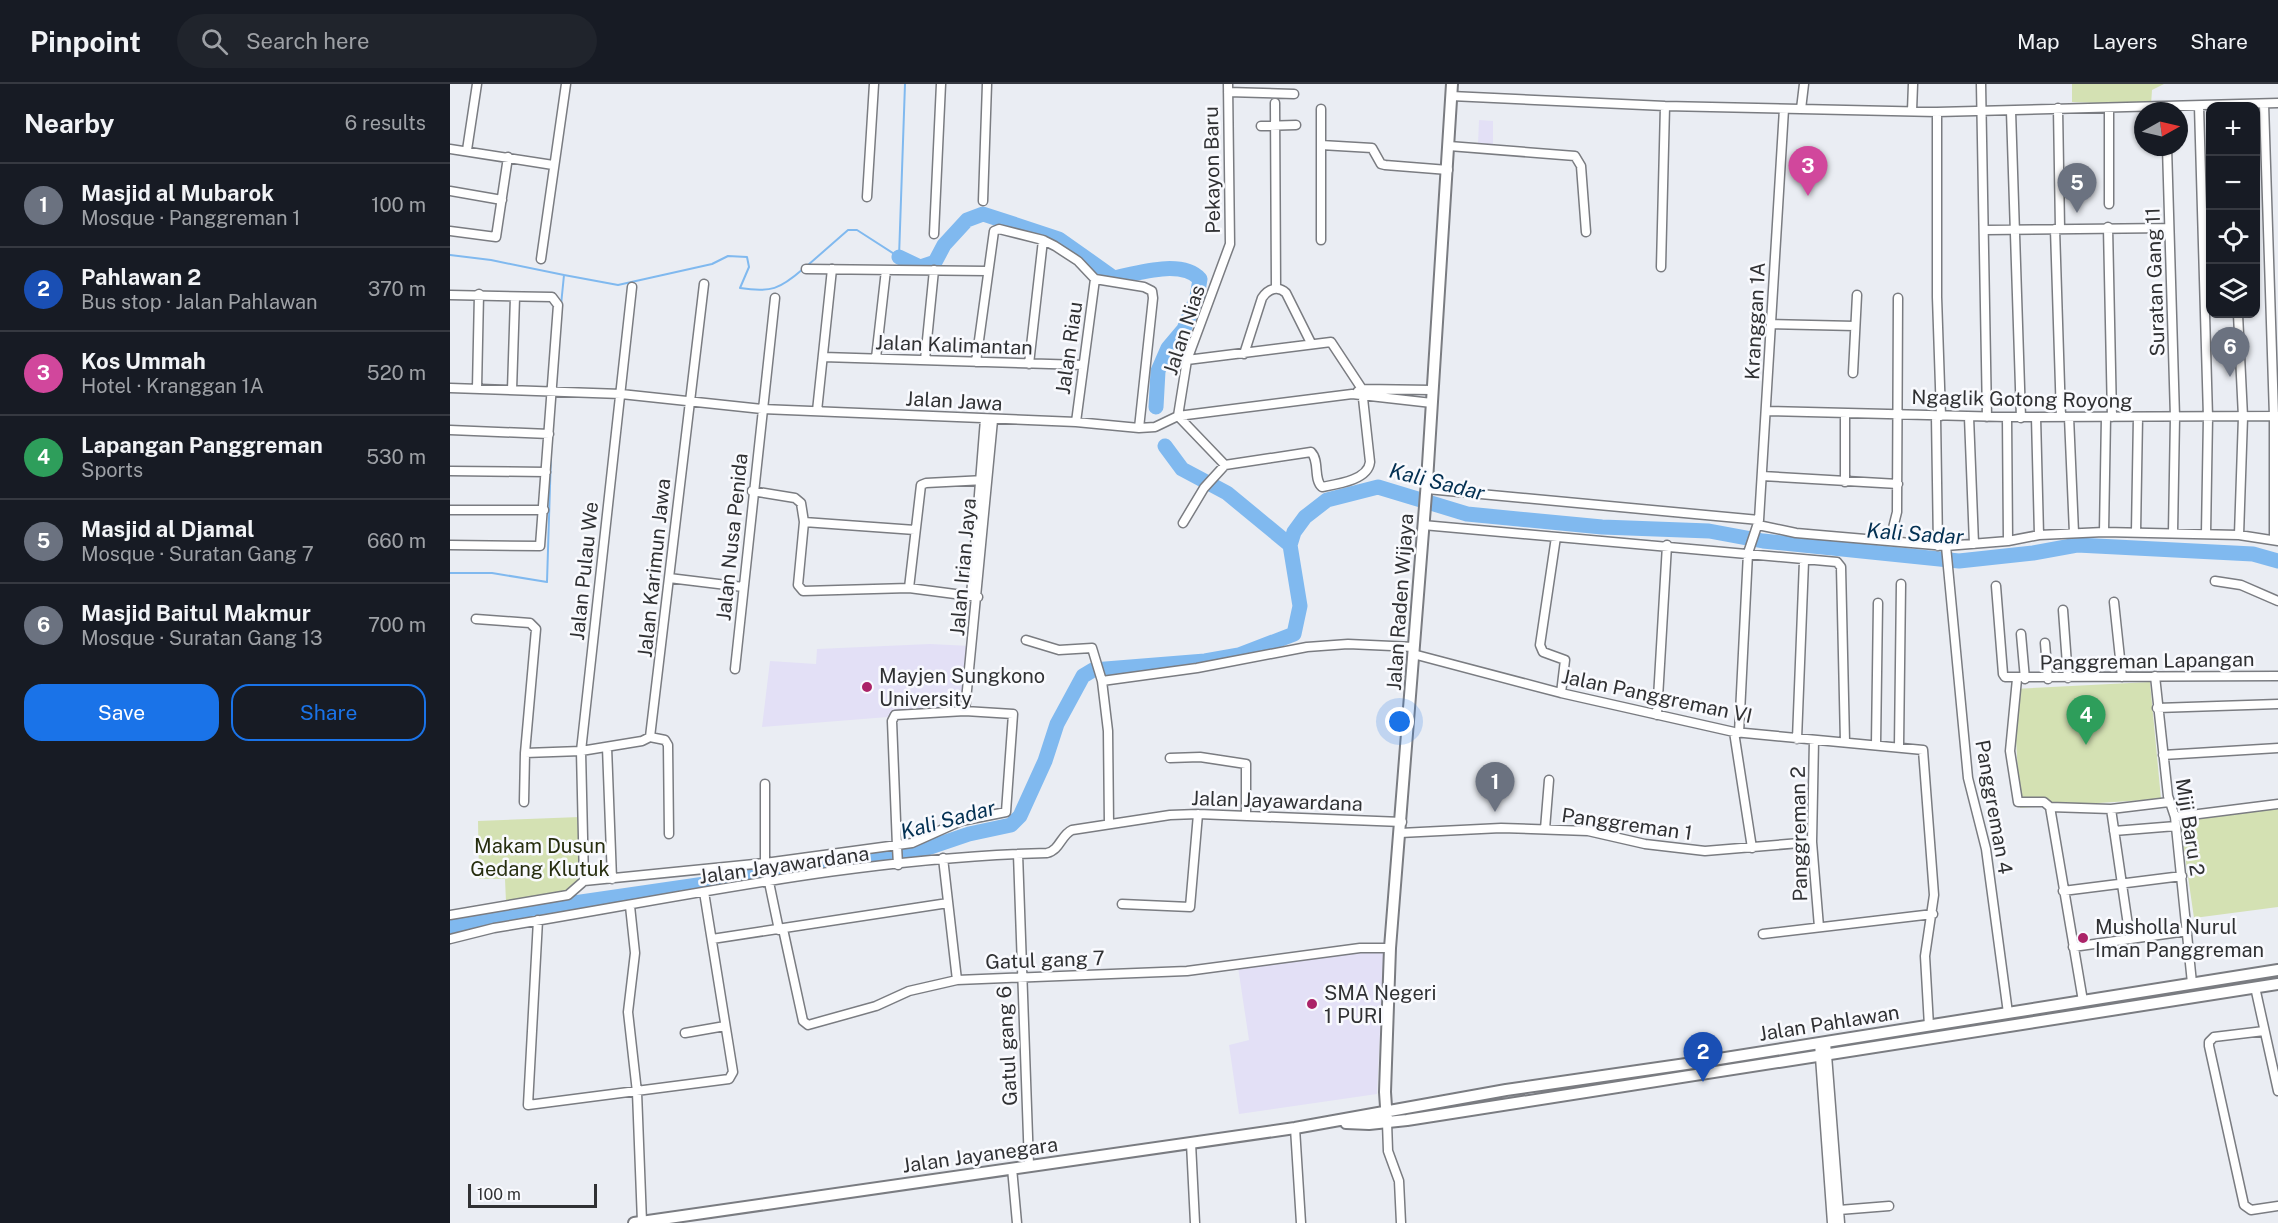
<!DOCTYPE html>
<meta charset="utf-8">
<style>
body{margin:0;font-family:"Public Sans",sans-serif;background:#20242c;color:#f1f3f6}
.controls{position:absolute;right:18px;top:18px;display:grid;overflow:hidden;border-radius:12px;box-shadow:0 2px 4px #0004}
.controls button{width:54px;height:54px;display:grid;place-items:center;padding:0;border:0;border-bottom:2px solid #363941;background:#171b24;color:#f1f3f6;font:30px sans-serif}
.compass{position:absolute;left:1684px;top:18px;width:54px;height:54px;border-radius:50%;background:#171b24;box-shadow:0 2px 4px #0004;rotate:82deg}
.scale{position:absolute;left:18px;bottom:15px;width:129px;box-sizing:border-box;padding-left:6px;border:3px solid #303133;border-top:0;font-size:16px;line-height:21px;white-space:nowrap;color:#303133;-webkit-text-stroke:4px #f9fafe;paint-order:stroke}
.you{position:absolute;left:950px;top:638px;width:21px;height:21px;margin:-15px;border:4px solid #fff;border-radius:50%;background:#1a73e8;box-shadow:0 0 0 9px #1a73e833}
.badge{display:grid;place-items:center;width:39px;height:39px;border-radius:50%;background:#1a73e8;color:#fff;font-size:20px;font-weight:700}
.pin{position:absolute;translate:-50% -50px;filter:drop-shadow(0 2px 3px #0008)}
.pin::after{content:'';position:absolute;top:32px;width:21px;height:18px;background:inherit;clip-path:polygon(0 0,100% 0,50% 100%)}
.list{margin:0;padding:0;list-style:none}
h2{display:flex;justify-content:space-between;align-items:center;height:78px;margin:0;padding:0 24px;font-size:26px}
h2 small{font-size:20px;font-weight:400;color:#9ea1a6}
.list li{display:grid;grid-template-columns:39px 1fr auto;gap:18px;align-items:center;box-sizing:border-box;height:84px;padding:0 24px;border-top:2px solid #363941}
.list b{display:block;font-size:22px;white-space:nowrap}
.list p{margin:0;font-size:20px;white-space:nowrap;color:#9ea1a6}
.list em{font-size:20px;font-style:normal;color:#9ea1a6}
.actions{display:flex;gap:12px;padding:18px 24px}
.actions a{flex:1;padding:14px 0;border:2px solid #1a73e8;border-radius:18px;text-align:center;font-size:21px;color:#1a73e8}
.actions .main{background:#1a73e8;color:#fff}
.icon{flex:none;width:33px;height:33px;fill:none;stroke:currentColor;stroke-width:2;stroke-linecap:round;stroke-linejoin:round}
.map{position:relative;flex:none;width:1828px;height:1139px;overflow:hidden}
header{display:flex;align-items:center;gap:36px;box-sizing:border-box;height:84px;padding:0 30px;background:#171b24;border-bottom:2px solid #363941}
header strong{font-size:28px}
nav{display:flex;gap:33px;margin-inline-start:auto;font-size:21px}
.search{width:420px;height:54px;background:#20242c;display:flex;align-items:center;gap:15px;box-sizing:border-box;padding:0 21px;border-radius:33px;color:#9ea1a6;font-size:22px}
main{display:flex}
aside{flex:1;background:#171b24}
.map>svg:first-child{display:block}
</style>
<header>
<strong>Pinpoint</strong>
<div class="search"><svg class="icon" aria-label="search" viewBox="0 0 24 24"><circle cx="10" cy="10" r="6"/><path d="M15 15l6 6"/></svg>Search here</div>
<nav><a>Map</a><a>Layers</a><a>Share</a></nav>
</header>
<main>
<aside>
<h2>Nearby<small>6 results</small></h2>
<ul class="list">
<li><span class="badge" style="background:#6b7280">1</span><div><b>Masjid al Mubarok</b><p>Mosque · Panggreman 1</p></div><em>100 m</em></li>
<li><span class="badge" style="background:#1a4fb4">2</span><div><b>Pahlawan 2</b><p>Bus stop · Jalan Pahlawan</p></div><em>370 m</em></li>
<li><span class="badge" style="background:#d1479c">3</span><div><b>Kos Ummah</b><p>Hotel · Kranggan 1A</p></div><em>520 m</em></li>
<li><span class="badge" style="background:#2e9e5b">4</span><div><b>Lapangan Panggreman</b><p>Sports</p></div><em>530 m</em></li>
<li><span class="badge" style="background:#6b7280">5</span><div><b>Masjid al Djamal</b><p>Mosque · Suratan Gang 7</p></div><em>660 m</em></li>
<li><span class="badge" style="background:#6b7280">6</span><div><b>Masjid Baitul Makmur</b><p>Mosque · Suratan Gang 13</p></div><em>700 m</em></li>
</ul>
<div class="actions"><a class="main">Save</a><a>Share</a></div>
</aside>
<div class="map">
<svg width="1828" height="1139" viewBox="0 0 1828 1139">
<rect width="100%" height="100%" fill="#eaedf3"/>
<path fill="#e3e0f6" d="M1029,36l14,1v23h-15z
M480,560l41,2 -7,65 -202,16 8,-66 46,3 1,-15z
M934,865l-7,145 -138,20 -10,-69 20,-5 -11,-73z"/>
<path fill="#d4e1b3" d="M1622,0h92l-12,6 -1,15 -79,-3z
M1700,598l11,117 -141,9 -7,-119z
M1828,724v99l-84,11 -14,-97z
M130,733l1,62 -15,13 -60,10 -1,-23h-26l-1,-58z"/>
<g fill="none" stroke-linecap="round" stroke-linejoin="round">
<path stroke="#80b9ef" stroke-width="2" d="M0,171l41,5 73,15
M449,173l6,-173
M358,181l40,-35h9l42,27
M111,221l3,-30 54,10 94,-21 16,-8 19,1 2,10 -9,21c31,5 40,1 63,-19
M0,489h42l55,9 4,-128"/>
<path stroke="#80b9ef" stroke-width="15" d="M449,173l21,10 15,-5 9,-17 23,-25 16,-6 76,25 55,39c24,-5 68,-19 86,1l-3,18 -13,32 -16,19 -10,23 -2,36
M715,362l17,23 45,24 63,52
M0,842l69,-15 391,-57 59,-20 42,-9 9,-9 25,-55 12,-37 26,-48 10,-6 112,-9 34,-6 55,-21 6,-28 -10,-61 4,-13 11,-15 22,-17 51,-13 89,27 135,13 107,4 54,10 196,20 74,-8 44,-8 176,9 25,7"/>
<defs>
<path id="minor" d="M1531,0l6,333
M778,8l66,2
M1001,12l214,10 272,6 341,-9
M825,19l1,185
M1814,20l10,312v123
M1749,22l9,311 -2,117
M1608,24l2,121
M1659,24v96
M1351,25l3,-25
M1462,27l1,-27
M1561,27l10,307
M1487,28v185l4,119
M811,42l35,-1
M871,61l51,3 9,16 4,1 63,5
M999,62l126,10 6,10 5,66
M1717,63l8,270 -2,116
M0,65l103,16
M17,66l10,-66
M0,107l52,9
M417,113l7,-113
M533,117l4,-117
M1658,143l4,190
M1605,145l6,188
M1535,146l184,-2
M0,147l46,6 12,-80
M484,150l7,-150
M871,156v-131
M91,175l25,-175
M1211,183l4,-161
M356,185l181,2
M0,211l102,2 6,8 -18,241 -90,-1
M1788,230l5,103 -4,118
M1321,240l84,2
M794,270l18,-56c6,-9 16,-13 24,-5l25,50
M373,273l260,8
M426,274l10,-88
M475,276l9,-90
M737,276l144,-18 31,47 8,73c-2,18 -32,22 -48,25 -9,-8 -2,-26 -11,-35l-86,13 -47,-49 9,-56 43,-116 -2,-160
M526,278l18,-131 5,-2 44,11 12,6 23,15 17,18 49,8 8,4 1,7 -14,130
M579,280l14,-124
M1403,289l4,-78
M0,304l171,6 141,15 314,13 63,6 16,-1 23,-11 174,-22 80,9
M27,304l2,-94
M62,306l3,-93
M908,307l4,-2 70,1
M367,327l15,-142
M1316,327l241,6 271,-1
M1486,332l2,130
M1519,333l5,127
M1557,333l1,124
M1586,333l3,118
M1619,333l5,116
M626,338l19,-143
M0,346l99,4
M0,387l96,1
M1312,392l136,8
M1395,398v-69
M977,405l332,31
M302,407l43,7 6,5 3,19 -6,63 5,6 106,-3 69,9
M0,426h94
M354,438l111,8
M733,439l21,-35 21,-23
M973,441l414,37 4,5 4,175
M1308,441l38,8 150,13 62,-5 31,-6 65,-3 135,3 39,6
M1654,448l2,-115
M1686,448l2,-115
M1106,453l-16,108 3,7 22,8 -4,33
M1440,456l7,-28 1,-214
M1496,462l22,232 18,71 22,164
M219,494l74,9
M1765,497l26,4 37,16
M1546,502l7,88 2,3 273,-1
M459,504l12,-103 5,-2 59,-3
M521,512l14,-177
M1664,518l8,75
M1613,526l5,68
M26,535l54,4 6,6 -11,124 56,-2 61,-10 8,-4
M1571,550l4,45
M576,556l33,10 33,-2 10,33 95,-13 110,-21 41,-3 66,3
M1595,559l3,36
M963,570l148,39 173,39 189,18 11,145 -9,61 4,70
M285,585l40,-371
M1705,592l13,120 7,21 17,166
M1567,595l-7,72 8,51h26l6,5 61,2 58,-7
M652,597l6,50 1,93
M1707,624l121,-4
M515,627l28,-291
M1207,631l10,-170
M1284,648l18,116
M1289,649l9,-180 11,-33 25,-411
M200,653l54,-453
M200,653l15,3 3,5 1,89
M1347,655l7,-178
M1364,656l-2,102 7,85
M1426,660l2,-141
M1449,662l2,-162
M157,663l5,132
M1713,671l115,-7
M720,674l30,-1 46,7v52
M315,700v79l147,-20 49,-22 45,-9 7,-98 -48,-3 -70,4 -3,6 5,125 1,19
M74,718l1,-49
M1600,723l33,194
M1661,725l19,130
M1725,733l103,-13
M1095,745l4,-49
M1664,747l62,-5
M950,749l101,-5 87,3 57,13 60,7 107,-9
M568,770l11,311
M493,774l14,122
M134,797l-3,-130 51,-464
M1613,807l119,-15
M672,820l68,3 8,-93
M180,822l5,47 -7,59 9,80 5,130
M0,831l118,-20 16,-14 181,-18 14,67
M88,836l-10,185 201,-26 4,-7 -29,-180
M333,845l20,92 5,4 68,-19 33,-15 48,-11 230,-9 173,-23h30
M1313,850l170,-20
M0,855l44,-11c183,-30 368,-71 553,-75 13,-3 14,-18 25,-23l98,-15 28,-1 204,8
M262,855l236,-36
M1623,863l114,-16
M1805,903l23,104
M1814,947l-50,6 -5,5v4l35,159 7,5 27,-4
M235,949l40,-7
M1376,958l14,181
M1369,959l13,180
M937,1038l1,29 11,30 2,42
M845,1044l6,95
M741,1059l4,80
M562,1084l5,55
M1389,1126l50,-4"/>
<path id="major" d="M937,1038l-2,-30 5,-144 37,-467 25,-397
M896,1039l23,1 38,-4 871,-136
M184,1139l661,-95 211,-38 194,-28 578,-92"/>
</defs>
<use href="#minor" stroke="#7a7c81" stroke-width="11"/>
<use href="#major" stroke="#7a7c81" stroke-width="14"/>
<use href="#minor" stroke="#fff" stroke-width="8"/>
<use href="#major" stroke="#fff" stroke-width="10"/>
</g>
<g fill="#ab2368" stroke="#f9fafe" stroke-width="2">
<circle cx="417" cy="603" r="6"/>
<circle cx="1633" cy="854" r="6"/>
<circle cx="862" cy="920" r="6"/>
</g>
<g text-anchor="middle" stroke-width="5" stroke-linejoin="round" paint-order="stroke">
<g font-size="20" fill="#303133" stroke="#f9fafe">
<text transform="translate(762 86) rotate(-91)" y="7">Pekayon Baru</text>
<text transform="translate(1705 198) rotate(-92)" y="7">Suratan Gang 11</text>
<text transform="translate(1305 237) rotate(-87)" y="7">Kranggan 1A</text>
<text transform="translate(734 246) rotate(-72)" y="7">Jalan Nias</text>
<text transform="translate(504 261) rotate(2)" y="7">Jalan Kalimantan</text>
<text transform="translate(619 264) rotate(-82)" y="7">Jalan Riau</text>
<text transform="translate(1572 315) rotate(1)" y="7">Ngaglik Gotong Royong</text>
<text transform="translate(504 317) rotate(3)" y="7">Jalan Jawa</text>
<text transform="translate(282 453) rotate(-84)" y="7">Jalan Nusa Penida</text>
<text transform="translate(513 483) rotate(-85)" y="7">Jalan Irian Jaya</text>
<text transform="translate(204 484) rotate(-84)" y="7">Jalan Karimun Jawa</text>
<text transform="translate(134 487) rotate(-84)" y="7">Jalan Pulau We</text>
<text transform="translate(950 518) rotate(-86)" y="7">Jalan Raden Wijaya</text>
<text transform="translate(1697 577) rotate(-1)" y="7">Panggreman Lapangan</text>
<text transform="translate(1207 612) rotate(12)" y="7">Jalan Panggreman VI</text>
<text transform="translate(827 717) rotate(2)" y="7">Jalan Jayawardana</text>
<text transform="translate(1544 723) rotate(80)" y="7">Panggreman 4</text>
<text transform="translate(1177 740) rotate(8)" y="7">Panggreman 1</text>
<text transform="translate(1740 743) rotate(81)" y="7">Miji Baru 2</text>
<text transform="translate(1349 750) rotate(-91)" y="7">Panggreman 2</text>
<text transform="translate(334 781) rotate(-8)" y="7">Jalan Jayawardana</text>
<text transform="translate(595 876) rotate(-2)" y="7">Gatul gang 7</text>
<text transform="translate(1379 939) rotate(-9)" y="7">Jalan Pahlawan</text>
<text transform="translate(557 962) rotate(-93)" y="7">Gatul gang 6</text>
<text transform="translate(530 1071) rotate(-8)" y="7">Jalan Jayanegara</text>
</g>
<g font-size="20" fill="#303133" stroke="#f9fafe" text-anchor="start">
<text x="429" y="599">Mayjen Sungkono<tspan x="429" dy="23">University</tspan></text>
<text x="1645" y="850">Musholla Nurul<tspan x="1645" dy="23">Iman Panggreman</tspan></text>
<text x="874" y="916">SMA Negeri<tspan x="874" dy="23">1 PURI</tspan></text>
</g>
<g font-size="20" fill="#272e0f" stroke="#f9fafe">
<text x="90" y="769">Makam Dusun<tspan x="90" dy="23">Gedang Klutuk</tspan></text>
</g>
<g font-size="21" font-style="italic" fill="#033052" stroke="#f9fafe">
<text transform="translate(987 398) rotate(14)" y="7">Kali Sadar</text>
<text transform="translate(1465 450) rotate(4)" y="7">Kali Sadar</text>
<text transform="translate(498 736) rotate(-15)" y="7">Kali Sadar</text>
</g>
</g>
</svg>
<div class="controls">
<button>+</button>
<button>−</button>
<button><svg class="icon" aria-label="locate" viewBox="0 0 24 24"><circle cx="12" cy="12" r="6"/><path d="M12 2v4M12 18v4M2 12h4M18 12h4"/></svg></button>
<button><svg class="icon" aria-label="layers" viewBox="0 0 24 24"><path d="M12 4l9 5-9 5-9-5zM3 14l9 5 9-5"/></svg></button>
</div>
<svg class="compass" viewBox="-18 -18 36 36"><path d="M0-13l5 13h-10z" fill="#e53935"/><path d="M0 13l5-13h-10z" fill="#9ea1a6"/></svg>
<div class="scale">100 m</div>
<div class="you"></div>
<div class="pin badge" style="left:1045px;top:728px;background:#6b7280">1</div>
<div class="pin badge" style="left:1253px;top:998px;background:#1a4fb4">2</div>
<div class="pin badge" style="left:1358px;top:112px;background:#d1479c">3</div>
<div class="pin badge" style="left:1636px;top:661px;background:#2e9e5b">4</div>
<div class="pin badge" style="left:1627px;top:129px;background:#6b7280">5</div>
<div class="pin badge" style="left:1780px;top:293px;background:#6b7280">6</div>
</div>
</main>
